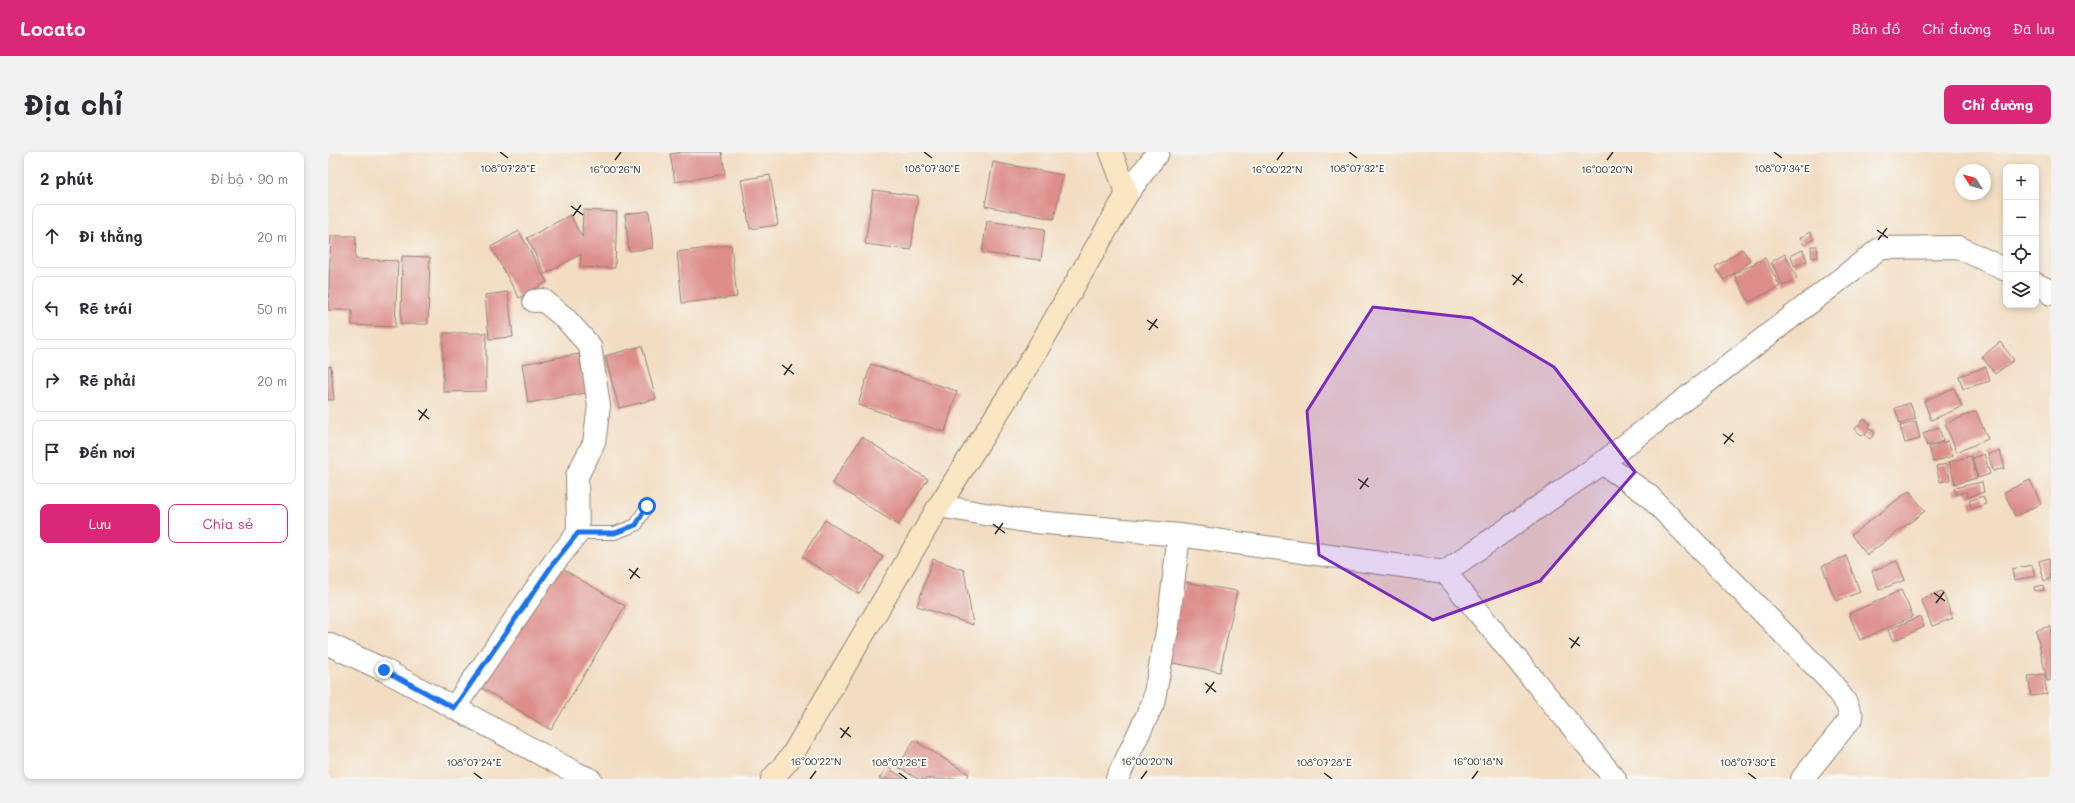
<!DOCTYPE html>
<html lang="vi">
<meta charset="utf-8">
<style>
body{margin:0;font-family:Mali,sans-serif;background:#f2f2f3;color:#2b2b33}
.controls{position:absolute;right:12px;top:12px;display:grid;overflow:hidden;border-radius:8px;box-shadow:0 2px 6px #0003}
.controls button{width:36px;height:36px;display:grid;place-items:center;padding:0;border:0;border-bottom:1px solid #e1e1e2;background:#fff;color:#2b2b33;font:20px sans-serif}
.compass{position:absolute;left:1627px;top:12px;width:36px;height:36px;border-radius:50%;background:#fff;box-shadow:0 2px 6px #0003;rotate:307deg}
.stop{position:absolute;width:12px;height:12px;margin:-9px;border:3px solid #1a73e8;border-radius:50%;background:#fff}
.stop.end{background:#1a73e8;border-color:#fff;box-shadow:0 1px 4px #0008}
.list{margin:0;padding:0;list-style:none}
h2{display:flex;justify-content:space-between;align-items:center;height:52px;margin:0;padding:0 16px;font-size:17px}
h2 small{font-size:13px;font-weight:400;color:#7c7c81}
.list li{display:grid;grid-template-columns:26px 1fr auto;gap:12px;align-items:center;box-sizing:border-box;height:64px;margin:0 8px 8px;padding:0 8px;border:1px solid #e1e1e2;border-radius:8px}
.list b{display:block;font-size:15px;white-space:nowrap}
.list em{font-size:13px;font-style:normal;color:#7c7c81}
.actions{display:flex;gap:8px;padding:12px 16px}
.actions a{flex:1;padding:9px 0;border:1px solid #db2777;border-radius:8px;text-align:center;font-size:14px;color:#db2777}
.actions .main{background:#db2777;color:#fff}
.icon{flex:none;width:22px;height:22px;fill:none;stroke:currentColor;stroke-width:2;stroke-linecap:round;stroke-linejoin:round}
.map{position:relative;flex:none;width:1723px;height:627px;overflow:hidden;border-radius:8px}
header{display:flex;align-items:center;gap:24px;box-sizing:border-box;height:56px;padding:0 20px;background:#db2777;color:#fff}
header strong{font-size:19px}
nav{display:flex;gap:22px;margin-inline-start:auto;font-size:14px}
.intro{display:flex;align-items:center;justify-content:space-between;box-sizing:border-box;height:96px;padding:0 24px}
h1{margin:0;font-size:28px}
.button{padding:10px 18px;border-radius:8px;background:#db2777;color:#fff;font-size:14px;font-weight:700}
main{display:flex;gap:24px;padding:0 24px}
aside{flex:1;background:#fff;border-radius:8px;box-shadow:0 2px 6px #0003}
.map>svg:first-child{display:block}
</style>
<header>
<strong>Locato</strong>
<nav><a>Bản đồ</a><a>Chỉ đường</a><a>Đã lưu</a></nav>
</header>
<div class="intro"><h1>Địa chỉ</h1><a class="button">Chỉ đường</a></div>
<main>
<aside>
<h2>2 phút<small>Đi bộ · 90 m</small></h2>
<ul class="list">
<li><svg class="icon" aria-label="ahead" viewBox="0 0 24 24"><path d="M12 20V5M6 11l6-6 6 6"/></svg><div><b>Đi thẳng</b></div><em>20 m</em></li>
<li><svg class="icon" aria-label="left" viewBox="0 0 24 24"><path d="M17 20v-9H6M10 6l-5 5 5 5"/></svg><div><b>Rẽ trái</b></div><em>50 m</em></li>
<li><svg class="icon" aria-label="right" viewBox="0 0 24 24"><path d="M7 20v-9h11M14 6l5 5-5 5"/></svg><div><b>Rẽ phải</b></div><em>20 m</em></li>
<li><svg class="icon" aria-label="arrive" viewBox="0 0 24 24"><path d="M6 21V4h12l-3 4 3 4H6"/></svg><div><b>Đến nơi</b></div></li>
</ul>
<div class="actions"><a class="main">Lưu</a><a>Chia sẻ</a></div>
</aside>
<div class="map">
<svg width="1723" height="627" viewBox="0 0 1723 627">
<rect width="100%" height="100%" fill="#f6f6f2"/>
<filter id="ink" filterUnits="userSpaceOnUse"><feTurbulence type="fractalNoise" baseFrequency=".025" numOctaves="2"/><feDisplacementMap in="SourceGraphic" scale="8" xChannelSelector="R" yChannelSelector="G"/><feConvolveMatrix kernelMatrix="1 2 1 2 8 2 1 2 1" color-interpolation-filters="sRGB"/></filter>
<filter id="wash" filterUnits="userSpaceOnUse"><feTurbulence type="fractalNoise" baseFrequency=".012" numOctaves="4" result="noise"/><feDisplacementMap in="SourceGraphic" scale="16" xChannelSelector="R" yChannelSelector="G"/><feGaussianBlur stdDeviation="0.9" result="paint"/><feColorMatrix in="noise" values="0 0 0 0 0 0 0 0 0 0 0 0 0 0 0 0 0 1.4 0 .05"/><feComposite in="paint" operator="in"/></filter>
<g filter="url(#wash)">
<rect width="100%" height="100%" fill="#f3ddc2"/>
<g id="blocks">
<path fill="#dd8d8a" d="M355,0h39l3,22 -50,8 -5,-28z
M665,10l70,13 -9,44 -69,-13z
M442,23l8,50 -28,4 -9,-49z
M545,38l45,6 -7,54 -46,-6z
M255,58l34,2 -2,56 -35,-1 1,-13 -36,20 -18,-36 43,-23 12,22z
M321,59l4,37 -24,3 -4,-37z
M659,69l58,8 -4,31 -59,-7z
M191,79l28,51 -28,16 -28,-51z
M1482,80l4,7 -10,6 -4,-7z
M3,84h25l-1,23 43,2 -3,66 -43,-2v-15h-24z
M403,93l6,52 -55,6 -5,-51z
M1483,94h6l1,11 -6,1z
M1414,97l9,12 -27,19 -9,-13z
M1475,98l4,11 -13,5 -3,-11z
M1457,102l12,24 -14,8 -12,-24z
M74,104l28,1 -2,67h-27z
M1437,106l15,28 -31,16 -15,-28z
M180,140l5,45 -24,2 -4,-44z
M115,181h43v58l-43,1z
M1672,190l14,18 -19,14 -13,-17z
M314,194l14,53 -37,9 -14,-52z
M251,202l7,39 -58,10 -6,-39z
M543,212l86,27 -12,41 -87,-27z
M3,214l3,34h-6v-33z
M1658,215l4,14 -27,8 -4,-13z
M1626,236l8,19 -31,13 -7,-19z
M1582,251l6,16 -16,5 -5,-16z
M1648,259l12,28 -31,13 -12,-28z
M1536,267l7,6 -9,11 -7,-7z
M1588,270l4,17 -15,4 -5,-17z
M1611,275l4,14 -16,5 -4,-13z
M1542,277l5,4 -5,6 -5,-4z
M534,285l66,42 -30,46 -66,-42z
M1620,289l5,15 -20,6 -4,-15z
M1672,299l5,17 -12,3 -5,-17z
M1656,302l6,20 -12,4 -6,-20z
M1643,304l6,22 -22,6 -6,-22z
M1619,312l3,16 -10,2 -4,-16z
M1702,328l11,24 -26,12 -11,-24z
M1654,330l2,10 -16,5 -2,-6 -10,4 -2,-7z
M1581,339l16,20 -58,44 -16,-20z
M1655,344l3,8 -14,5 -3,-8z
M497,368l58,37 -24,37 -57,-37z
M1518,404l14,36 -24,9 -14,-35z
M1721,406l2,20 -7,3 -5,-20z
M605,407l31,11 9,55 -56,-19z
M1569,409l8,19 -26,10 -7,-19z
M228,413l69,41 -74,124 -69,-42z
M1704,413l3,11 -21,4 -2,-11z
M856,430l53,9 -17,81 -52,-10z
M1715,433l1,5 -9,1 -1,-4z
M1573,438l12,26 -53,24 -11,-26z
M1614,439l11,27 -21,8 -11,-27z
M1592,464l4,11 -31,14 -5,-11z
M1723,474v54l-4,1 -11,-51z
M1716,522l3,20 -16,2 -3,-20z
M586,588l55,34 -3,5h-48l-20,-12z
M559,615l18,12h-26z"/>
</g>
</g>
<g filter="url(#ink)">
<use href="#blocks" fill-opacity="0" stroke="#8f8476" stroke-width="1"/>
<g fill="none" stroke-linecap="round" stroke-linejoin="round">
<defs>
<path id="lane" d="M250,381h37l21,-8 11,-19"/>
<path id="street" d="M799,42l31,-42
M1708,132l14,7 1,3
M1274,311l45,31 183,187 16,22 6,14 -50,62
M611,354l86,15 154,14 266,37 170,207
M1117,420l157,-109 279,-215 77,-1 48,23
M0,492l56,26 192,103 14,6
M126,556l99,-144 25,-31 -1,-57 17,-33 5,-37 -9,-60 -25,-28 -22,-18 -9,1
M789,627l36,-76 15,-77 11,-91"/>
<path id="secondary" d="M444,627l19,-22 148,-251 94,-149 94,-163 -16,-42"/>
</defs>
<use href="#lane" stroke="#8f8476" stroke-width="14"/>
<use href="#street" stroke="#8f8476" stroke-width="24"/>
<use href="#secondary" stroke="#8f8476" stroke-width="24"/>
<use href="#lane" stroke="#fff" stroke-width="12"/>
<use href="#street" stroke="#fff" stroke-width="22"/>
<use href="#secondary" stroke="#fbe6c4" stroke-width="22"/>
</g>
</g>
<g fill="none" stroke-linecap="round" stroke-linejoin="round" filter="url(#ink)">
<path stroke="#1a73e8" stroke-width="5" d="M56,518l70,38 99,-144 25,-31h37l21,-8 11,-19"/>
</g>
<path fill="#7b2cbf" fill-opacity="0.2" stroke="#7b2cbf" stroke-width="3" stroke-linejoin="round" d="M1045,155l99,11 82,49 81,105 -95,109 -107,39 -114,-65 -12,-144z"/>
<path fill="none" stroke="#2b2b2b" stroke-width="1.5" d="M172,0l8,6M596,0l8,6M1021,0l8,6M1446,0l8,6M287,8l6,-8M949,8l6,-8M1279,8l6,-8M243,54l12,9M245,64l8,-11M1549,78l11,8M1550,88l9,-12M1184,123l11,8M1185,133l9,-11M819,168l11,8M821,178l8,-11M454,213l12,9M456,223l8,-11M90,258l11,9M91,268l8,-11M1395,282l11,8M1396,292l9,-11M1030,327l11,8M1032,337l8,-11M665,372l12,9M667,382l8,-11M301,417l11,9M302,427l8,-11M1606,441l11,8M1608,451l8,-11M1241,486l11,8M1243,496l8,-11M877,531l11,9M878,541l8,-11M512,576l11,9M513,586l8,-11M146,621l8,6M571,621l8,6M996,621l8,6M1420,621l8,6M482,627l6,-8M813,627l6,-8M1144,627l6,-8"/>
<g font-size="10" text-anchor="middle" fill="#2b2b2b" stroke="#f6f6f2" stroke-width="4" stroke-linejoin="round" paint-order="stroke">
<text x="180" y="20">108°07'28"E</text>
<text x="604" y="20">108°07'30"E</text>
<text x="1029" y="20">108°07'32"E</text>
<text x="1454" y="20">108°07'34"E</text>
<text x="287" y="21">16°00'26"N</text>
<text x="949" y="21">16°00'22"N</text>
<text x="1279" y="21">16°00'20"N</text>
<text x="488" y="613">16°00'22"N</text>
<text x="819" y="613">16°00'20"N</text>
<text x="1150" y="613">16°00'18"N</text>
<text x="146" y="614">108°07'24"E</text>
<text x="571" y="614">108°07'26"E</text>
<text x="996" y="614">108°07'28"E</text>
<text x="1420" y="614">108°07'30"E</text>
</g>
</svg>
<div class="controls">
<button>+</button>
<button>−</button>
<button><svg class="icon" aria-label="locate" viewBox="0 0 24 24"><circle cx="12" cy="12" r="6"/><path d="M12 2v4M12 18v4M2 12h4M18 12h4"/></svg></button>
<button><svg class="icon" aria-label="layers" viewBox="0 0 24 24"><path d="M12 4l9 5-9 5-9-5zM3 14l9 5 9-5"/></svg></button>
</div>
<svg class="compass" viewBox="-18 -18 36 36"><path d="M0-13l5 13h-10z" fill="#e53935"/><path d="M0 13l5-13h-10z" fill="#7c7c81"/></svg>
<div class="stop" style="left:319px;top:354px"></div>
<div class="stop end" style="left:56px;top:518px"></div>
</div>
</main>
